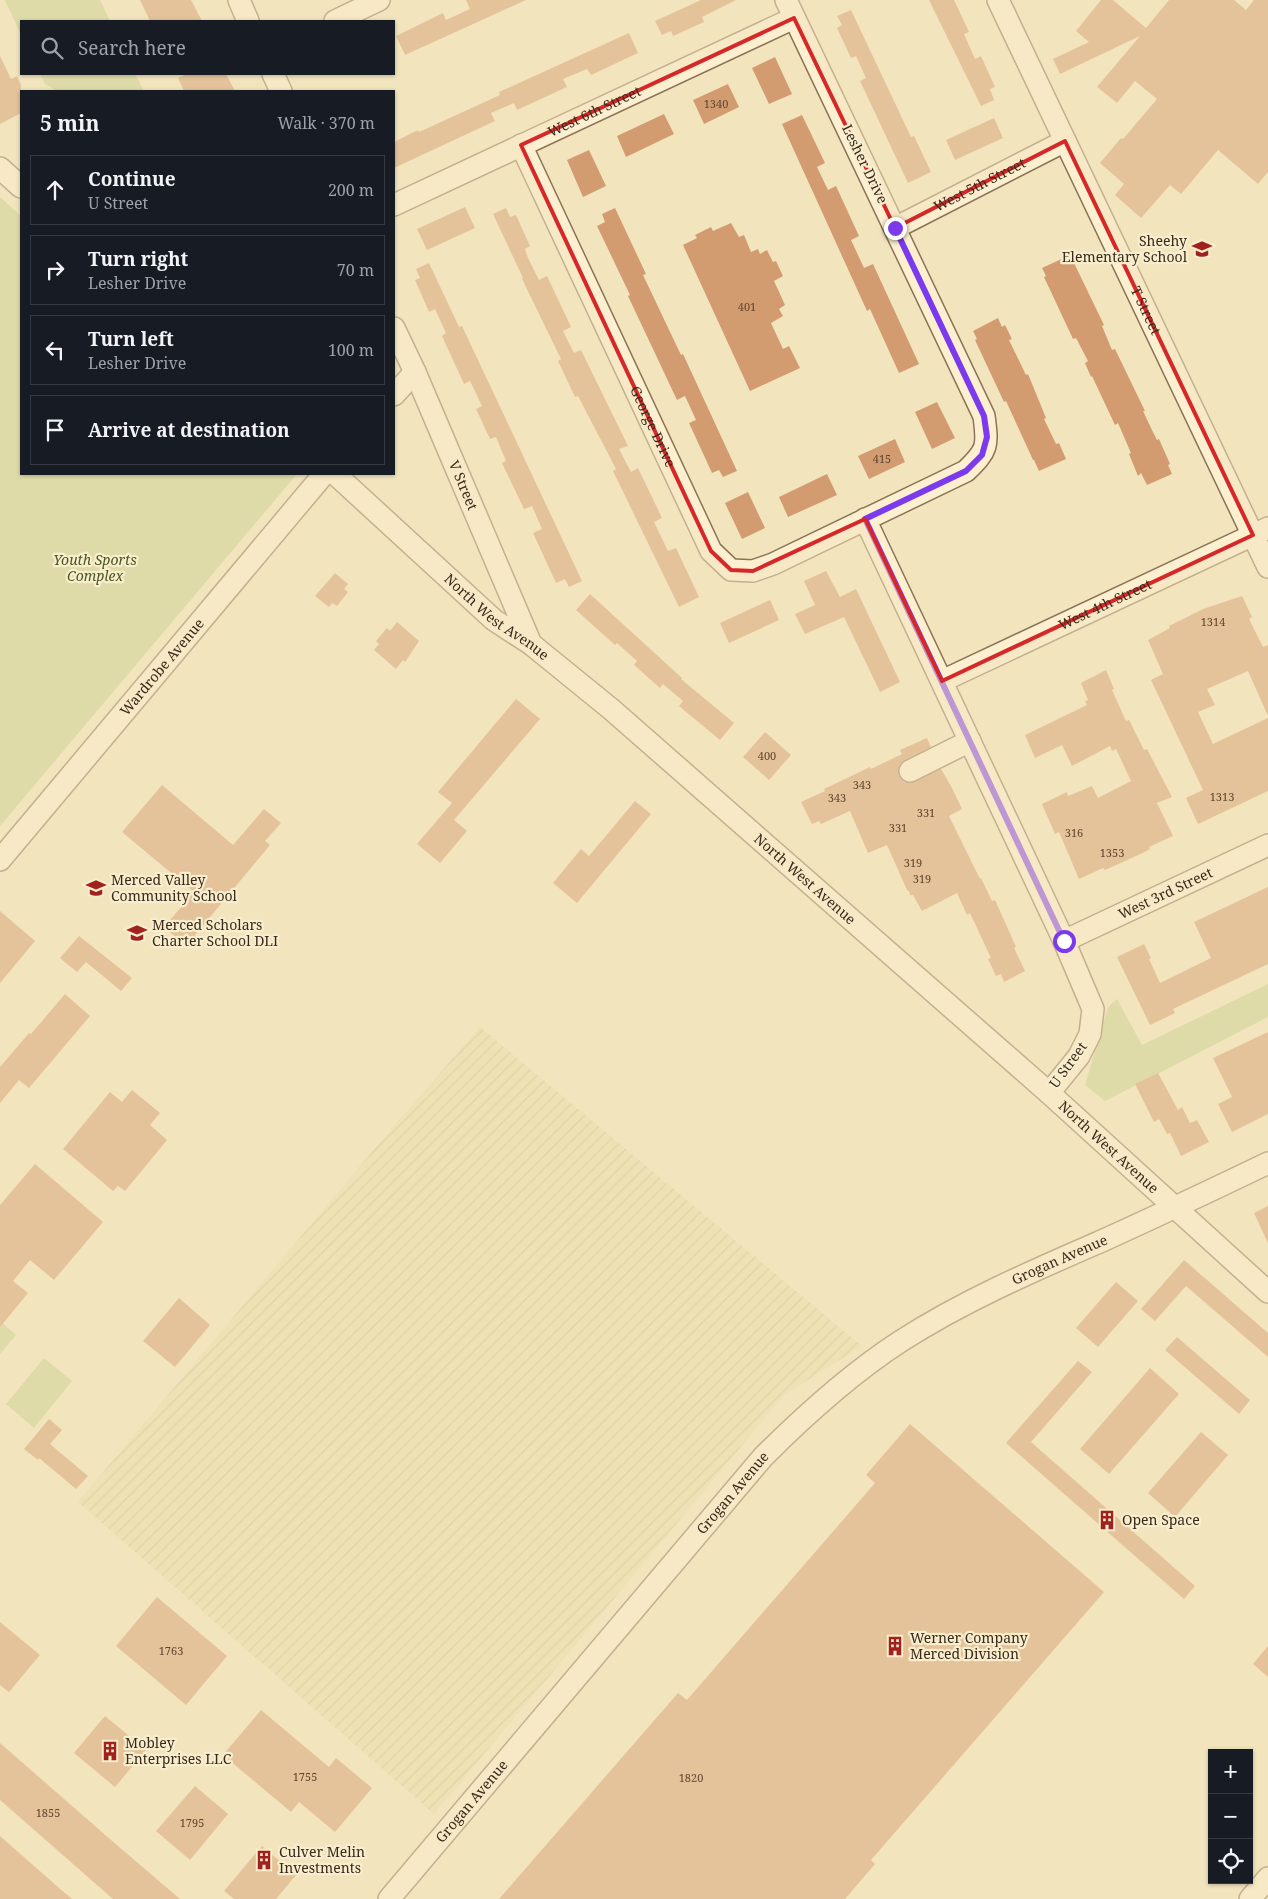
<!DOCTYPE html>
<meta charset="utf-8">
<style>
body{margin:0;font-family:"Noto Serif",serif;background:#242831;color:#f1f3f6}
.controls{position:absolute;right:15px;bottom:15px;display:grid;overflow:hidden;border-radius:0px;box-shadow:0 1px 4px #0004}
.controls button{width:45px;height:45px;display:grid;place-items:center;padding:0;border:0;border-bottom:1px solid #363941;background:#171b24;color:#f1f3f6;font:25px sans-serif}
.stop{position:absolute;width:15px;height:15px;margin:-11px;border:4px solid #7c3aed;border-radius:50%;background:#fff}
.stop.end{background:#7c3aed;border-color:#fff;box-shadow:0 1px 5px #0008}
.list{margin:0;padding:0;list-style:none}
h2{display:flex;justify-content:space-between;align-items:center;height:65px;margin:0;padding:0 20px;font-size:21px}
h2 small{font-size:16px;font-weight:400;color:#9ea1a6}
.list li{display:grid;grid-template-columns:32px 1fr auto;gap:15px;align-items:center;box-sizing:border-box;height:70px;margin:0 10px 10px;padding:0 10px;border:1px solid #363941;border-radius:0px}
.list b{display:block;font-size:19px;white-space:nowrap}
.list p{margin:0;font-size:16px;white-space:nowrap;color:#9ea1a6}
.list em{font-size:16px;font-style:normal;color:#9ea1a6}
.icon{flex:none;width:28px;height:28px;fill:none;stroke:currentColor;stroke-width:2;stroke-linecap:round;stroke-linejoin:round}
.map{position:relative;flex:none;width:1268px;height:1899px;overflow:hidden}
.search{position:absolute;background:#171b24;box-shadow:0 1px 4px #0004;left:20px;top:20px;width:375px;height:55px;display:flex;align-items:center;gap:12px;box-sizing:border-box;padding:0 18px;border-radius:0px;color:#9ea1a6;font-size:19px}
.panel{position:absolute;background:#171b24;box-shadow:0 1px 4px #0004;left:20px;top:90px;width:375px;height:385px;border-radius:0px}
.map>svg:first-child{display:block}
</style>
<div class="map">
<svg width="1268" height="1899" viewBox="0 0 1268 1899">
<defs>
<pattern id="farmland-furrows" width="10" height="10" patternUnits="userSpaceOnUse" patternTransform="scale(1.25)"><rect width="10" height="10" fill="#e8e0aa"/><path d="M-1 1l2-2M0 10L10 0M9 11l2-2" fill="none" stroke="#c8c092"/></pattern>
</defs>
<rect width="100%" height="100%" fill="#f2e4bd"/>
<path fill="url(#farmland-furrows)" d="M480,1027l382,319 -78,49 -350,419 -356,-312 303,-361z"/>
<path fill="#c7d090" d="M5,0h95l10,21h-89v14z
M40,74h95l9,17h-87l-12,-7z
M0,197l21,19v258h276l-297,352z
M1268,984v33l-163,84 -20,-16 23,-78 9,-8 25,46z
M0,1321l16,14 -16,19z
M44,1358l28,23 -38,47 -28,-24z"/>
<path fill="#d39c70" d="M140,0h51l11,21h-52z
M466,0h60l-121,55 -9,-19 47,-23 3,7 24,-11z
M701,0h35l-34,17 2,5 -31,14 -2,-5 -9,4 -7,-14z
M929,0h25l15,32 -5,2 11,25 6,-3 14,31 -5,2 4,11 -13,6z
M1101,0h12l33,28 23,-28h65l12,10 8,-10h14v172l-10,12 -40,-34 -37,44 -11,-9 -29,33 -26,-23 9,-11 -24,-21 21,-25 2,1 34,-40 -22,-18 -18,22 -20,-16 43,-51 -80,38 -7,-15 36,-17 -13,-11z
M851,10l60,127 3,-1 17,36 -23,11 -48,-102 6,-3 -10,-22 -5,2 -14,-30 5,-3 -5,-9z
M629,33l9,20 -47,22 -4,-6 -24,10 4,8 -50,23 -3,-7 -23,10 4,8 -101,47v-26l24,-12 1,2 81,-37 -1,-3z
M0,56l11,23 6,-3 4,9v28l-21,11z
M775,57l17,37 -23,10 -17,-36z
M187,74h39l9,17h-51l-6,-13z
M728,84l11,23 -35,17 -11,-24z
M664,114l10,20 -48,23 -9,-21z
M802,115l23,48 -8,4 11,23 8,-4 23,50 -8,4 13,28 9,-4 46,100 -20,9 -29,-64 -3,2 -85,-187z
M994,118l9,20 -48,22 -9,-20z
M589,150l17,36 -23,11 -16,-37z
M465,207l10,21 -48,22 -10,-21z
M506,208l4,9 6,-2 14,31 -5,3 3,9 11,22 8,-4 24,51 -8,4 11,22 7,-3 47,96 -9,3 12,23 7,-4 24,50 -8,4 14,29 8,-3 23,49 -20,10 -66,-136 3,-2 -38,-73 -3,1 -17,-36 3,-2 -39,-80 1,-1 -30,-64z
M615,208l31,66 -3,1 38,80 2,-1 54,117 -14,6 -4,-7 -7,3 -23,-50 7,-3 -11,-24 -8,4 -49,-104 2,-1 -33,-69 8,-4 -3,-8z
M731,223l8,14 5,-2 7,17 7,-3 2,5 7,-4 6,12 3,-1 7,15 -9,5 11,24 -6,4 4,7 -12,7 12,26 6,-3 11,22 -50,23 -67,-146 14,-7 -2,-3 16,-8 2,4z
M1068,256l4,8 2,-1 30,62 -2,1 10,24 3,-1 30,62h-2l8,17 6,12 2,-1 11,25 -2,1 4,9 -25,11 -6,-12 -3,3 -9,-22 2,-1 -13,-30 -3,2 -23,-49 -1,1 -6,-14 3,-2 -12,-23 -3,1 -29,-62 2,-1 -4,-8z
M429,263l30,64 3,-1 120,255 -13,6 -4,-8 -9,4 -23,-50 9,-4 -10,-23 -8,3 -22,-46 4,-2 -10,-24 -6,2 -14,-30 6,-3 -12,-25 -6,3 -22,-48 4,-3 -11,-24 -6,3 -14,-32 5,-2 -4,-9z
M998,318l4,9 3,-2 7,14 -3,1 17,35 2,-1 18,44 -2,1 12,25 3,-1 7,16 -27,12 -5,-11h-1l-27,-59 -2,1 -29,-62 2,-1 -4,-8z
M937,402l18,36 -23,11 -17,-37z
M895,439l10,23 -36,17 -11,-23z
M827,474l10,21 -49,22 -9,-20z
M748,492l17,36 -23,11 -17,-36z
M826,571l14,26 16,-8 44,93 -20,10 -36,-75 -39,17 -10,-20 20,-9 -11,-24z
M335,573l13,11 -4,5 4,3 -11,14 -5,-3 -3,4 -14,-11z
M590,594l92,84 -1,1 53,44 -14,17 -41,-34 4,-5 -20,-17 -3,4 -26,-23 3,-4 -20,-18 -2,2 -39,-35z
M1242,596l10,21 -3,2 14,28 5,-2v71l-20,-45 -41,18 8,16 -17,7 15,32 55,-26v73l-70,33 -12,-26 17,-8 -52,-110 12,-6 -15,-34 22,-12 -1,-2 34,-17z
M770,600l9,20 -50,23 -9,-20z
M397,622l22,19 -14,21 -2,-2 -7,9 -22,-19 5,-6 -3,-3 11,-13 3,3z
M1106,670l8,19 -2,1 14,31 3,-1 15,30 3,-1 25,48 -15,6 16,33 -24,11 1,2 -5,3 -40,18 -2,-2 -24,11 -20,-47 -4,2 -13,-30 25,-12 1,4 24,-10 6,12 33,-17 -15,-32 -4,2 -2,-5 -38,20 -10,-21 -27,13 -10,-23 62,-30 -2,-4 3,-1 -7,-17z
M516,699l24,20 -86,101 13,11 -27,32 -23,-19 35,-41 -14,-11z
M765,732l26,23 -22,25 -26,-23z
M927,738l4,9 -31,17 -2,6 1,6 5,6 6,1 31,-14 11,19 10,21 -13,7 31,63 1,-1 11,23 3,-1 21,47 -2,1 11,23 -21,11 -3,-8 -5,2 -8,-17 3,-1 -21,-45 -3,2 -10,-22 -35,18 -9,-16h-3l-1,-4 -2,-1 -20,-45 -19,8 -18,-42 -29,13 -2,-3 -7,3 -11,-22 24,-11 -1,-2 46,-22 1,2 31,-15 -2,-4z
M162,785l71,60 31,-36 17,14 -16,18 5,4 -84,101 -22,-19 30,-35 -72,-60z
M635,801l16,13 -74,89 -24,-20 28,-34 8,7z
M1268,887v77l-95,45 2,4 -25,12 -33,-68 27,-13 7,14 -2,1 11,24 51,-25 -17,-36z
M0,911l35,30 -35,42z
M79,936l53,42 -11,13 -35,-29 -9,10 -17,-14z
M65,994l25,22 -61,72 -10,-8 -19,23v-36l29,-34 2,1z
M1268,1032v82l-36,18 -14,-28 14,-7 -19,-39z
M1158,1073l20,37 4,-3 8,16 7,-3 12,22 -28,14 -11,-23 -3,1 -8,-15 -5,3 -19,-38z
M132,1090l28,23 -10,12 17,15 -42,51 -7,-5 -5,5 -50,-42 47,-57 12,10z
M35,1164l68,58 -49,58 -24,-20 -17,21 15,12 -28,34v-122z
M1268,1206v37l-14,-30z
M1184,1260l84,73v24l-82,-71 -31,35 -14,-12z
M1116,1282l22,19 -40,46 -22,-19z
M179,1298l31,27 -35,42 -32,-26z
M1177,1337l73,63 -11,14 -74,-64z
M1078,1361l14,11 -61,70 164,144 -11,13 -178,-156z
M1150,1368l29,26 -70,80 -29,-25z
M49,1419l13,11 -12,14 38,32 -12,13 -37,-31 -1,2 -14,-11z
M910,1424l194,168 -233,268 4,4 -30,35h-346l179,-206 9,7 188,-217 -9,-8z
M1201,1432l27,23 -53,62 -27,-24z
M157,1597l70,59 -41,49 -70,-59z
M0,1622l40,33 -31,37 -9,-7z
M1268,1646v31l-15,-13z
M261,1710l68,57 7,-9 36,30 -37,44 -36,-30 -8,10 -68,-57z
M105,1716l41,34 -31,37 -41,-34z
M0,1743l111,97 69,59h-67l-113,-99z
M195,1786l33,28 -38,46 -34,-29z
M0,1836l58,51 14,12h-72z
M262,1846l34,29 -20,24h-42l-10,-8z"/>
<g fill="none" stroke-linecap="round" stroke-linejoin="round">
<defs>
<g id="minor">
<path d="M239,0l9,21"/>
<path id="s1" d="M998,0l270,567"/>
<path d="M335,21l44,-21"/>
<path d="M273,74l8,17"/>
<path id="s2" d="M521,145l190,406 20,19 22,1 20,-7 193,-93c22,-21 22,-25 18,-55l-198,-416"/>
<path d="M0,168l21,19"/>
<path id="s3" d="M394,205l400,-187"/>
<path id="s4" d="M895,228l170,-87"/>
<path id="s5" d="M394,328l21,44 116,272"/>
<path d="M394,395l21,-23"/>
<path id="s6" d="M335,474l159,146 37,24 80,65 438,384 219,199"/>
<path d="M865,519l199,422 29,68 -3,25 -11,22 -30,37"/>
<path id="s7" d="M942,681l326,-153"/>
<path d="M910,771l60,-30"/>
<path id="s8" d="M0,860l324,-386"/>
<path id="s9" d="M1064,941l204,-96"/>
<path id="s10" d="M389,1899l374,-442c43,-43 87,-83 138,-116 64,-41 134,-71 203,-101 55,-25 110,-51 164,-77"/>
<path d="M1250,1899l18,-21"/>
</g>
</defs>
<use href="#minor" stroke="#8b7355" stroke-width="24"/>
<use href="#minor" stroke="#fcf0d1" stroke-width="21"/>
</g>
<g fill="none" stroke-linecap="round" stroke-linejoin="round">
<path stroke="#7c3aed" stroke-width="6" d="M895,228l89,188 3,21 -5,18 -16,16 -101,48 199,422"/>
</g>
<path d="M0 0H1268V1899H0ZM794,18l101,210 170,-87 188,394 -311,146 -77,-162 -112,52 -22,-1 -20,-19 -190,-406z" fill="#f2e4bd" fill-opacity=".55" fill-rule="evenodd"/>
<path fill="none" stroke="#d62828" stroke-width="4" stroke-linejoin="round" d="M794,18l101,210 170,-87 188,394 -311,146 -77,-162 -112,52 -22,-1 -20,-19 -190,-406z"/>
<defs>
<symbol id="school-bare" viewBox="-9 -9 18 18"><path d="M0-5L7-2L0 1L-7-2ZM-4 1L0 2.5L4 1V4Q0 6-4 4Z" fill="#9f221f" stroke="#f8edcd" stroke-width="2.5" paint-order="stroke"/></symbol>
<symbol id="building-bare" viewBox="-9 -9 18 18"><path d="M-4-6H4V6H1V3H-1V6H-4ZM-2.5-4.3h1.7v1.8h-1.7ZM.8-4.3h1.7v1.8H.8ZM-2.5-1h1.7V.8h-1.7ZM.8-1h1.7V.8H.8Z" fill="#9f221f" stroke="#f8edcd" stroke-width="2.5" paint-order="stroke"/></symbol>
</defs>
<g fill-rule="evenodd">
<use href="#school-bare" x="1188" y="235" width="28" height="28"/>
<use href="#school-bare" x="82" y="874" width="28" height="28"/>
<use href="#school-bare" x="123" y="919" width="28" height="28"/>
<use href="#building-bare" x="1093" y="1506" width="28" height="28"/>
<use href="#building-bare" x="881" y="1632" width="28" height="28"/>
<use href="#building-bare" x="96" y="1737" width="28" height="28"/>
<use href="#building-bare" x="250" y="1846" width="28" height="28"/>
</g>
<g text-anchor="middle" stroke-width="4.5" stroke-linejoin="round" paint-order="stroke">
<g font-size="11" fill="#604630">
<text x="716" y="108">1340</text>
<text x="747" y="311">401</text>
<text x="882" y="463">415</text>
<text x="1213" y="626">1314</text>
<text x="767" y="760">400</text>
<text x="862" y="789">343</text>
<text x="1222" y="801">1313</text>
<text x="837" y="802">343</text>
<text x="926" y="817">331</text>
<text x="898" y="832">331</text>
<text x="1074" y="837">316</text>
<text x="1112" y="857">1353</text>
<text x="913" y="867">319</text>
<text x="922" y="883">319</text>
<text x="171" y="1655">1763</text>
<text x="305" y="1781">1755</text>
<text x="691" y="1782">1820</text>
<text x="48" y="1817">1855</text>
<text x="192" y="1827">1795</text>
</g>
<g font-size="14" fill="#392a1b" stroke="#f8edcd">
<text dy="5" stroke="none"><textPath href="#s3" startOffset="221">West 6th Street</textPath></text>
<text transform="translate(865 164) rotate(64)" y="5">Lesher Drive</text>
<text dy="5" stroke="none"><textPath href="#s4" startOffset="95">West 5th Street</textPath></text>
<text dy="5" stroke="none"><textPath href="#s1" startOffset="344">T Street</textPath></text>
<text dy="5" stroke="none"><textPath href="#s2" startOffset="311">George Drive</textPath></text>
<text dy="5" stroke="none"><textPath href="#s5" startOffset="172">V Street</textPath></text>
<text dy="5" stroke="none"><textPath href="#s7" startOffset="180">West 4th Street</textPath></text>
<text dy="5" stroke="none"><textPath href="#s6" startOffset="216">North West Avenue</textPath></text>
<text dy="5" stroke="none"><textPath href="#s8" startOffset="252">Wardrobe Avenue</textPath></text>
<text dy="5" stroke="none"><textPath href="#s6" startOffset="621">North West Avenue</textPath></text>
<text dy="5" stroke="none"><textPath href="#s9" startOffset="112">West 3rd Street</textPath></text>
<text transform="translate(1068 1065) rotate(-54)" y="5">U Street</text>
<text dy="5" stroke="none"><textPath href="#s6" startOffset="1026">North West Avenue</textPath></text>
<text dy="5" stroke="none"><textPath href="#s10" startOffset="938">Grogan Avenue</textPath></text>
<text dy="5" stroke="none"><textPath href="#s10" startOffset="532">Grogan Avenue</textPath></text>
<text dy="5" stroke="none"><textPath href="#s10" startOffset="128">Grogan Avenue</textPath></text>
</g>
<g font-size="14" fill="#392a1b" stroke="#f8edcd" text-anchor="start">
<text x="1187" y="246" text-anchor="end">Sheehy<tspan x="1187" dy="16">Elementary School</tspan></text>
<text x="111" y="885">Merced Valley<tspan x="111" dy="16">Community School</tspan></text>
<text x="152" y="930">Merced Scholars<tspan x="152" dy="16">Charter School DLI</tspan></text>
<text x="1122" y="1525">Open Space</text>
<text x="910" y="1643">Werner Company<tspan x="910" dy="16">Merced Division</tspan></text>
<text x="125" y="1748">Mobley<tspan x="125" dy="16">Enterprises LLC</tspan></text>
<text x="279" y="1857">Culver Melin<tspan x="279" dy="16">Investments</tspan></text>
</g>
<g font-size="14" font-style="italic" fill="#48571f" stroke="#f8edcd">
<text x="95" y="565">Youth Sports<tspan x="95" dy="16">Complex</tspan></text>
</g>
</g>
</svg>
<div class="controls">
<button>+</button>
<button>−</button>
<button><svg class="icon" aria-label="locate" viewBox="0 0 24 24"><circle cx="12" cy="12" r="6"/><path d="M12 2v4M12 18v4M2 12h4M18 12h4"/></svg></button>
</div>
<div class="stop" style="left:1064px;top:941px"></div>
<div class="stop end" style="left:895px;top:228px"></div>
<div class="search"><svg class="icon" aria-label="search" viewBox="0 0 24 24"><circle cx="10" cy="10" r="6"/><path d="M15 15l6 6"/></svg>Search here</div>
<section class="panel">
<h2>5 min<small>Walk · 370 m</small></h2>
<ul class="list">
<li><svg class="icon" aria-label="ahead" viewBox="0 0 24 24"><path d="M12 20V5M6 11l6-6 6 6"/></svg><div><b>Continue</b><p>U Street</p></div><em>200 m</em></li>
<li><svg class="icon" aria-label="right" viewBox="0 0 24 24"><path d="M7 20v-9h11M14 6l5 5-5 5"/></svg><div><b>Turn right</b><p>Lesher Drive</p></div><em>70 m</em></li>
<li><svg class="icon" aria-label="left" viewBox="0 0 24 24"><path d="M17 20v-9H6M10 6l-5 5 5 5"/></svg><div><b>Turn left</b><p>Lesher Drive</p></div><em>100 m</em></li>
<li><svg class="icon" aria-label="arrive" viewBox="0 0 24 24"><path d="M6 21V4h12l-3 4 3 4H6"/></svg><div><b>Arrive at destination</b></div></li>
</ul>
</section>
</div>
